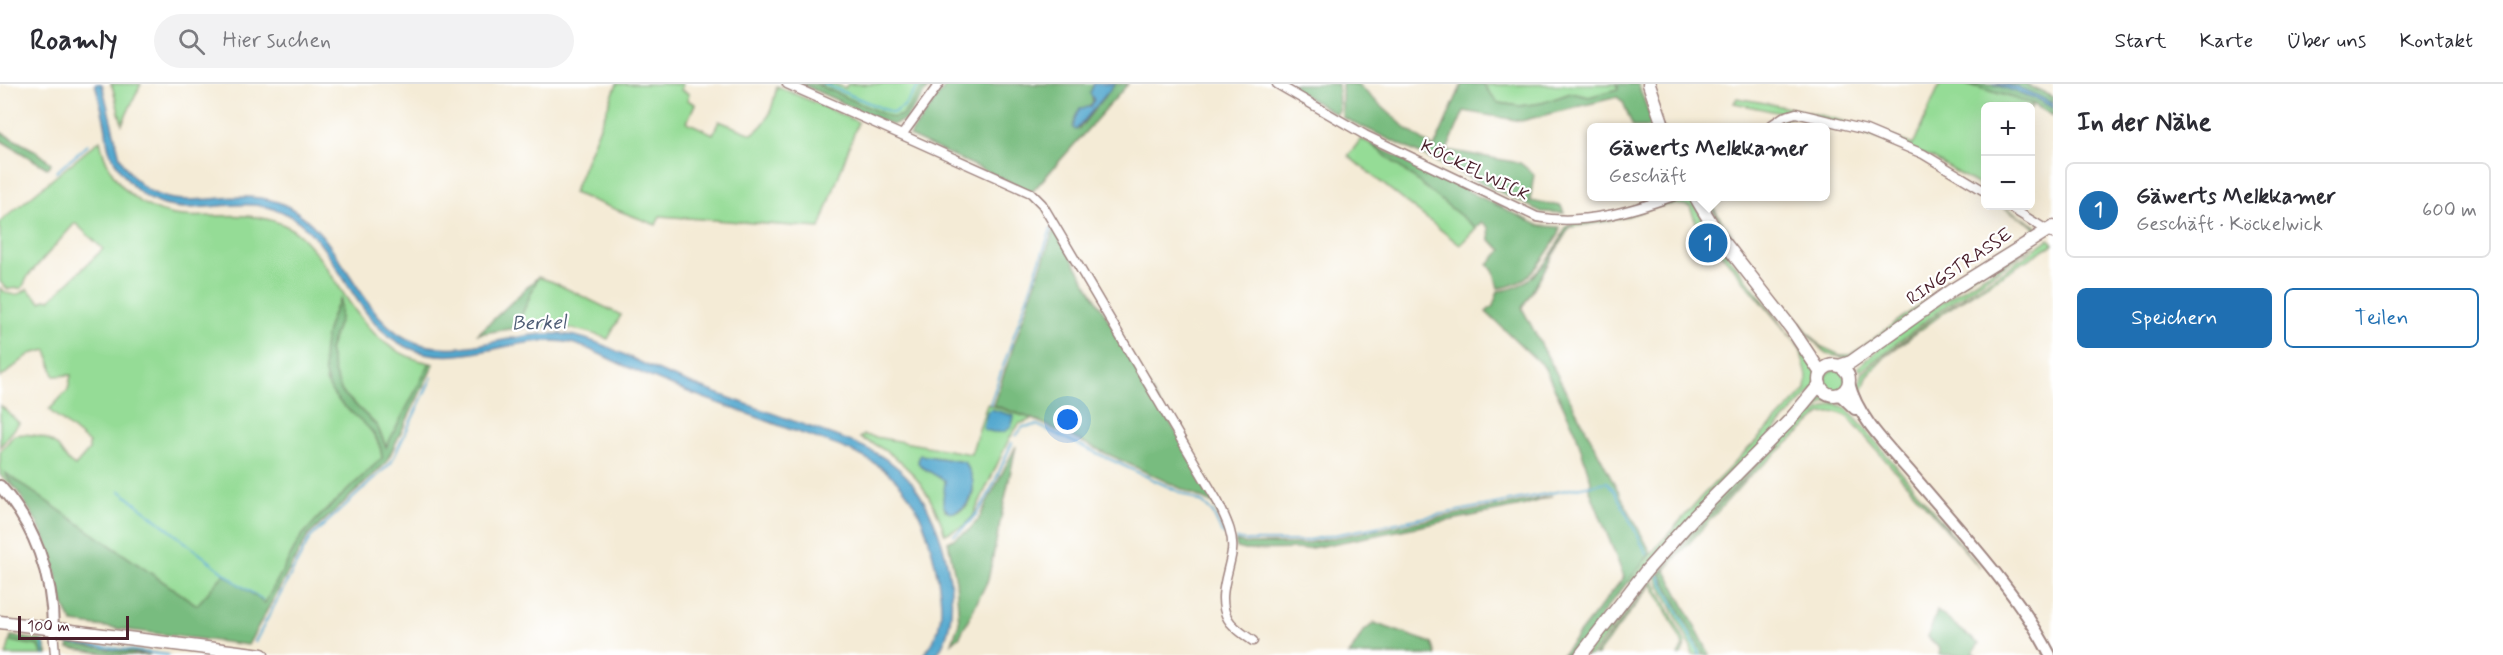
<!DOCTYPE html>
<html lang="de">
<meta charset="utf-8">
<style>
body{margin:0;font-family:Mynerve,sans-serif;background:#f2f2f3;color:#2b2b33}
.controls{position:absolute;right:18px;top:18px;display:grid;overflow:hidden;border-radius:9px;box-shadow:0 6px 24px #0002}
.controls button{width:54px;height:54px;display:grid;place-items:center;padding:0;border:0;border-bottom:2px solid #e1e1e2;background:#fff;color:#2b2b33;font:30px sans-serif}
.scale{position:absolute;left:18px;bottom:15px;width:111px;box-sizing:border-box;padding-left:6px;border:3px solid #4a1f2b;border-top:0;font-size:16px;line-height:21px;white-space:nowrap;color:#4a1f2b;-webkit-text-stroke:4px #fff;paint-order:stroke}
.you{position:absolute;left:1068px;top:336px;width:21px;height:21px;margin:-15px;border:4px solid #fff;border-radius:50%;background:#1a73e8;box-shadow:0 0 0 9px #1a73e833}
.badge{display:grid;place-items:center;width:39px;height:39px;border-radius:50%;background:#1f6fb2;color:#fff;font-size:20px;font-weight:700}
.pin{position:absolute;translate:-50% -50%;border:3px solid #fff;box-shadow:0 2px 6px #0006}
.popup{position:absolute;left:1587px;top:39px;width:243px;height:78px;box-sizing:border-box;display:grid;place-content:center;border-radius:9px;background:#fff;filter:drop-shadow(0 2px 4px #0005);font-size:20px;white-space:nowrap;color:#7c7c81}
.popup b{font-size:22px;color:#2b2b33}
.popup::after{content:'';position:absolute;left:50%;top:100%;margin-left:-12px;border:12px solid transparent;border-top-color:#fff}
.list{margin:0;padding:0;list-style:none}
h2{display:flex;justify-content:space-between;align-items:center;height:78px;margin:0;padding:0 24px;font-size:26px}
h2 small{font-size:20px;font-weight:400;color:#7c7c81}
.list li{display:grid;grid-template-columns:39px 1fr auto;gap:18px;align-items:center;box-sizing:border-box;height:96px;margin:0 12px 12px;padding:0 12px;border:2px solid #e1e1e2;border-radius:9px}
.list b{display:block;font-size:22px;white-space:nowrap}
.list p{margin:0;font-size:20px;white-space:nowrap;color:#7c7c81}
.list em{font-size:20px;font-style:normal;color:#7c7c81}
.actions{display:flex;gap:12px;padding:18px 24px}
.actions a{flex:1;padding:14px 0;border:2px solid #1f6fb2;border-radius:9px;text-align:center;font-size:21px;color:#1f6fb2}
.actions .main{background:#1f6fb2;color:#fff}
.icon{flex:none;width:33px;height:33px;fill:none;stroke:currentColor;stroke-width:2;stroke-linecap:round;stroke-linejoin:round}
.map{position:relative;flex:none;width:2053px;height:571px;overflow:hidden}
header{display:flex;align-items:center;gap:36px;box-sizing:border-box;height:84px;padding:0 30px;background:#fff;border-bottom:2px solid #e1e1e2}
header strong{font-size:28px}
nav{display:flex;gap:33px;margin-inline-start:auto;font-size:21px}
.search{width:420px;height:54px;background:#f2f2f3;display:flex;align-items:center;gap:15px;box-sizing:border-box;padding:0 21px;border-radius:33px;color:#7c7c81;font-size:22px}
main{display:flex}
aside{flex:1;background:#fff}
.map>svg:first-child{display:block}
</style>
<header>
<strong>Roamly</strong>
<div class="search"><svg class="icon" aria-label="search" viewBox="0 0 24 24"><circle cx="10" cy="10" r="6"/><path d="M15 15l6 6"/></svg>Hier suchen</div>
<nav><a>Start</a><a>Karte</a><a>Über uns</a><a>Kontakt</a></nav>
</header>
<main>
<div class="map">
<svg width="2053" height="571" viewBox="0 0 2053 571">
<rect width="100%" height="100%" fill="#fff"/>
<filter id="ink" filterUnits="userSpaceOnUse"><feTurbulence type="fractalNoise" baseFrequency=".0167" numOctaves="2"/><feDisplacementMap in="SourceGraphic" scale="12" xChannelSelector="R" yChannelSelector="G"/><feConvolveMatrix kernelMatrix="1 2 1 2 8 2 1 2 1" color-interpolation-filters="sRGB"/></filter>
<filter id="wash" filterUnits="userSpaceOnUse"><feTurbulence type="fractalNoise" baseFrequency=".008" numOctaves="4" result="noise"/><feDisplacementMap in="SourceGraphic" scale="24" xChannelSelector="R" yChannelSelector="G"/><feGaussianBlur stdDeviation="1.35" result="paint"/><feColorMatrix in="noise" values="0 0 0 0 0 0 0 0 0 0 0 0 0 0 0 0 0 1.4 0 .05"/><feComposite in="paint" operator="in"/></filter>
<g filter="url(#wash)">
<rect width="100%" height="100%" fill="#f4ebd6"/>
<path fill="#95dc96" stroke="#707e60" stroke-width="1.5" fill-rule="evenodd" d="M111,0h30l-19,40 -9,-35z
M617,0h66l-2,6 8,4 -2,6 8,4 -8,18 26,12 6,-13 33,13c19,-13 20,-27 25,-48l81,36 -38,106 -160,-12 -4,9 -83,-32z
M816,0h19l10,4 3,-4h77l-22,31 -11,3z
M1617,0l2,5 -30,8 -18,-4 -29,10 -22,3 -22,-3 -15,-18z
M1940,0h27l66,20 -2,5 -1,-3h-44l-1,83 -54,-32 -128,-45 -42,15 20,-12v-2l-47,-10 3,-5c61,10 119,24 176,47z
M1361,55l10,5 105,84 -16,17 -112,-89z
M100,56c4,20 14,40 30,54 51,43 98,7 152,30 18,7 31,25 42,40 31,45 49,87 106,99l-43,85 -10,-22 -35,-34 -7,-17 -6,-25 11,-32 -5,-10 -10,33 1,41c18,19 55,49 56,76l-63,59 -18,20 -36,66 -68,2 -192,-132 10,15 -15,-13v-23l14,-17c14,-2 30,0 42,10 8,8 8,15 19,21l14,-16v-7l-40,-33 19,-20 3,-15 -17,1 -7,-26 -17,4 -30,24v-90c9,8 18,9 27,1l14,13 5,-3 4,1 53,-51 -28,-26 -47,53 -6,12 -14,1 -8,-7v-60z
M1704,113h2l46,69 68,80 20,9h11l108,-79 75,-46v-4l-32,-20 34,20 1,3v3l-185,127 -26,-5 -30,-33 -58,-72z
M1683,114l8,2 28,44 -2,4 -8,-8 -5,4 -14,-37c-24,-10 -53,9 -77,13 -13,3 -27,5 -41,7v-4z
M2049,155l4,5 -93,57 -72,53 -20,21 -8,21 -2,-3 4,-19 18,-15 57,-44 87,-58z
M2035,161l-96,66 -78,60 -3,-4c53,-47 115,-86 177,-122z
M1724,166l94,122 -1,13 -186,198 -7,-6 4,3 74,-84 104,-106 1,-14 -7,-28 -81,-97z
M538,193l15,5 68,33 -13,24c-31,-13 -59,-13 -92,-11z
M1825 296a10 10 0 1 1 20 0a10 10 0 1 1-20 0Z
M1828,312l9,1 6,5h-18l-30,25 -40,38 -93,99 -71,91h-6l65,-84 129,-136 37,-33z
M987,320l46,15 -14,5 -10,15 -36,77 -9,10 -19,8c-14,-45 -40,-79 -85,-96l4,-3 107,19zM920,371l44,7c2,8 9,20 9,29 -1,15 -15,26 -28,19v-29l-27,-19z
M1836,320l10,4 21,23 113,137 -133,-152 -10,-4 -16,2 -75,66 -85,94 43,81h-11l-3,-11 -34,-67c25,-30 149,-172 180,-173z
M0,321l19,18 -19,24z
M1653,496l33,63 -5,12h-3l5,-9 -1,-4 -30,-58 -55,71h-3z
M10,557l29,5 4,9h-37z"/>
<path fill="#78bc7f" stroke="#616e55" stroke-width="1.5" d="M801,0h15l76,34 11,-3 22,-31h6l-26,36 -13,5z
M947,0h147l-3,7 2,12c-5,7 -13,7 -18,15l4,11 36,-45h13l-96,108 -123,-56z
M1285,0h53l1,26 -3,4z
M1342,0h15l51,46 26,18 28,-64h21l15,19 22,3 22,-3 29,-10 18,4 29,-8 -1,-5h21l16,43h-21l-10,-25 -6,-5 -96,24 -57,-10 -17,39 73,13 14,11 -4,27 31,5 3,7 -22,-1 -200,-95z
M1967,0h58l28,13v19l-20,-12z
M0,48l36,19 15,12 -1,3 -3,2 -47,-28z
M1371,60l169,82 20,1 -1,7c-15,24 -29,52 -61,54l-4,-16 -6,-8 14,-14 -12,-10 -1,-12 -7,-6 -6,6z
M1572,139l-50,85 129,245 -50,62 -2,7 -25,33h-12l62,-78 -35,-89 2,-7 -16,-51 -31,-63 -58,-55 7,-6 5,-15c34,-2 56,-36 68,-64z
M1054,145l149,248 26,55 -4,-1 -11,-27 -181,-85 -40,-14z
M538,193l-22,51 -38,6z
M341,215l-1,19 -11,32 6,25 7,17 35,34 9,21 44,-84 4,1 -48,99 -78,73 -60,109 -175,-22c-14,-19 -15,-48 -23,-70 -10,-31 -28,-55 -46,-81l193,133 27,-31 41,29 36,-66 18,-20 63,-59c-1,-29 -28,-40 -44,-58 -24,-27 -15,-73 3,-101z
M1016,362l-28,134 -28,56 -8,7 7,-20 -3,-42 -8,-39 20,-11 10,-11z
M1552,412l-30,10 -216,43 -61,1 -8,-2 -2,-7 10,3h58z
M1665,485l44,84 1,2h-6l-43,-81z
M1937,527l42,33 -6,8 3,3h-37l1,-6 -12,-12z
M1374,539l58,20 4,12h-87l14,-23z
M11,552l32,5 5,14h-5l-4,-9 -29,-5z
M69,560l81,11h-31l-51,-7z"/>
<path fill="#53a8cf" stroke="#4e647d" stroke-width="1.5" d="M95,0h7l18,73c40,78 109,20 167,49 57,29 73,119 130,137 50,16 101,-16 152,-8 36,6 68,28 102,41 46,18 93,34 139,51 31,11 63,20 89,42 40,34 73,142 37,186h-13c21,-23 20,-47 15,-76 -7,-37 -16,-74 -44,-101 -30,-28 -73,-37 -111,-51 -36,-14 -73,-26 -110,-41 -16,-6 -32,-13 -48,-20 -19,-8 -34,-18 -54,-23 -54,-11 -110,28 -162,5 -52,-21 -67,-92 -110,-126 -63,-50 -139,35 -189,-70 -4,-9 -3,-18 -5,-28 -3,-14 -6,-27 -10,-40z
M1094,0h21l-39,46 -3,-2 2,-10 5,-10 10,-1 4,-7 -4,-7z
M1993,0c22,0 41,9 60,20v4l-18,-10z
M991,325l23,7c-2,19 -15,18 -29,14l-2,-3 4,-15z
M920,371l44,7c15,18 12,46 -14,51 -12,-7 -5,-20 -5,-32l-25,-15 -2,-4z"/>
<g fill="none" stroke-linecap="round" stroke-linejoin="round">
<path stroke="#53a8cf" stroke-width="2" d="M824,0l69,29 11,-7 16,-22
M56,88l32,-27
M990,320l61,-175
M1016,352l7,-9 14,-2 166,78 10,10 9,20 7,3
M120,407l117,92 26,17
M954,451c31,-19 43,-61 58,-92
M1237,455l9,2h57l304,-59 9,11 31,61
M1659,492l41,79
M43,557l1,14
M65,558l103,13
M255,558l55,-104 81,-75 41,-86"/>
</g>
</g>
<g filter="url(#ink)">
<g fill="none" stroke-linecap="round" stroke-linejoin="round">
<defs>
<path id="minor" d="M787,0l115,51 37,-51
M1277,0l88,51 172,82c45,9 94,-6 137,-21
M1767,44l16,-11 13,-4 70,17 57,24 63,38
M902,51l129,58 11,11 176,298c7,16 16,31 14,49 -3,22 -16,47 -4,68 5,9 17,16 25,22
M2008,122l45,28
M53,545l2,26"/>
<path id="tertiary" d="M1849,299c9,37 44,68 68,97 44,52 103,115 133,175
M1839,310l16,15
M0,402c35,40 53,90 53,143"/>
<path id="secondary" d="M1649,0l15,44
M1695,112l22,37 74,95 30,45
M1819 296a15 15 0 1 1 30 0a15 15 0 1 1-30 0Z
M1839,282l12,-4 101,-72 101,-63
M0,538l262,33
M1581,571l65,-84 48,-54 95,-96 31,-37"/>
</defs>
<use href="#minor" stroke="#9f8580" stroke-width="11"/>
<use href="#tertiary" stroke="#9f8580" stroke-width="14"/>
<use href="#secondary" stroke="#9f8580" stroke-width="15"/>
<use href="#minor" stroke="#fff" stroke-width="8"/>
<use href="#tertiary" stroke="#fff" stroke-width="10"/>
<use href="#secondary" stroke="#fff" stroke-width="12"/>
</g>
</g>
<g text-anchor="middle" stroke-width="4.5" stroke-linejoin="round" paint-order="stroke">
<g font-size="18" fill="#4a1f2b" stroke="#fff">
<text transform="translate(1475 86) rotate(26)" y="6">KÖCKELWICK</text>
<text transform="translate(1959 182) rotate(-34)" y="6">RINGSTRASSE</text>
</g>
<g font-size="20" font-style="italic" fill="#4e5d75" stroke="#fff">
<text transform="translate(539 238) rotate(-1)" y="7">Berkel</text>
</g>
</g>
</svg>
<div class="controls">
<button>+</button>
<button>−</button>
</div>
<div class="scale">100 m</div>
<div class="you"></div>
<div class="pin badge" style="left:1708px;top:159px">1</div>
<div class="popup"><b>Gäwerts Melkkamer</b>Geschäft</div>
</div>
<aside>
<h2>In der Nähe<small></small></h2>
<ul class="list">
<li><span class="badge">1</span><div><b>Gäwerts Melkkamer</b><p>Geschäft · Köckelwick</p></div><em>600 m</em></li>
</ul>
<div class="actions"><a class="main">Speichern</a><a>Teilen</a></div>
</aside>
</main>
